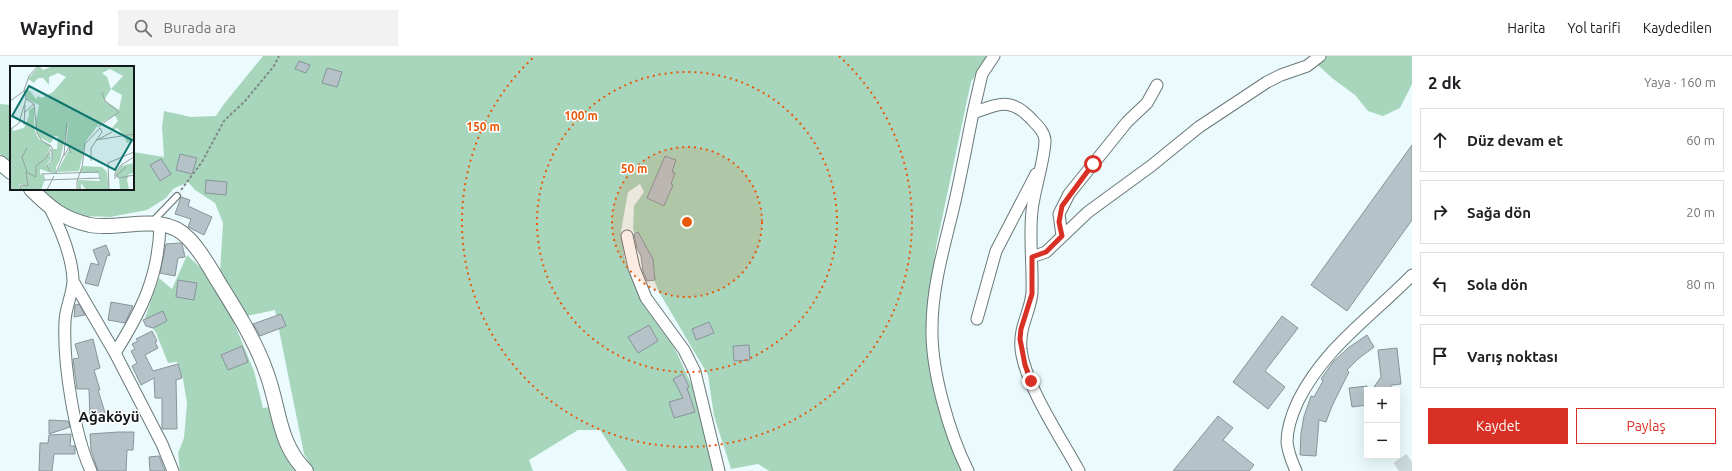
<!DOCTYPE html>
<html lang="tr">
<meta charset="utf-8">
<style>
body{margin:0;font-family:Ubuntu,sans-serif;background:#f2f2f2;color:#202124}
.controls{position:absolute;right:12px;bottom:12px;display:grid;overflow:hidden;border-radius:0px;box-shadow:0 4px 16px #0002}
.controls button{width:36px;height:36px;display:grid;place-items:center;padding:0;border:0;border-bottom:1px solid #e0e0e0;background:#fff;color:#202124;font:20px sans-serif}
.stop{position:absolute;width:12px;height:12px;margin:-9px;border:3px solid #d93025;border-radius:50%;background:#fff}
.stop.end{background:#d93025;border-color:#fff;box-shadow:0 1px 4px #0008}
.list{margin:0;padding:0;list-style:none}
h2{display:flex;justify-content:space-between;align-items:center;height:52px;margin:0;padding:0 16px;font-size:17px}
h2 small{font-size:13px;font-weight:400;color:#757577}
.list li{display:grid;grid-template-columns:26px 1fr auto;gap:12px;align-items:center;box-sizing:border-box;height:64px;margin:0 8px 8px;padding:0 8px;border:1px solid #e0e0e0;border-radius:0px}
.list b{display:block;font-size:15px;white-space:nowrap}
.list em{font-size:13px;font-style:normal;color:#757577}
.actions{display:flex;gap:8px;padding:12px 16px}
.actions a{flex:1;padding:9px 0;border:1px solid #d93025;border-radius:0px;text-align:center;font-size:14px;color:#d93025}
.actions .main{background:#d93025;color:#fff}
.icon{flex:none;width:22px;height:22px;fill:none;stroke:currentColor;stroke-width:2;stroke-linecap:round;stroke-linejoin:round}
.map{position:relative;flex:none;width:1412px;height:415px;overflow:hidden}
header{display:flex;align-items:center;gap:24px;box-sizing:border-box;height:56px;padding:0 20px;background:#fff;border-bottom:1px solid #e0e0e0}
header strong{font-size:19px}
nav{display:flex;gap:22px;margin-inline-start:auto;font-size:14px}
.search{width:280px;height:36px;background:#f2f2f2;display:flex;align-items:center;gap:10px;box-sizing:border-box;padding:0 14px;border-radius:0px;color:#757577;font-size:15px}
main{display:flex}
aside{flex:1;background:#fff}
.map>svg:first-child{display:block}
</style>
<header>
<strong>Wayfind</strong>
<div class="search"><svg class="icon" aria-label="search" viewBox="0 0 24 24"><circle cx="10" cy="10" r="6"/><path d="M15 15l6 6"/></svg>Burada ara</div>
<nav><a>Harita</a><a>Yol tarifi</a><a>Kaydedilen</a></nav>
</header>
<main>
<div class="map">
<svg width="1412" height="415" viewBox="0 0 1412 415">
<rect width="100%" height="100%" fill="#ebfbfd"/>
<path fill="#a8d6bd" d="M263,0h724l-16,26 -6,28 -29,137 -9,75 35,149h-193l-11,-7 -27,5 -17,-53 -6,-41 -49,-83 -26,-63 1,-23 10,-14 -4,-8 -12,8 -7,39 4,30 16,41 33,45 19,41 20,83h-86l-27,-41h-22l-49,30 4,11h-219l-10,-17 -29,-144 -28,6 -27,-44 3,-49 -8,-20 -20,-13 -7,-8 -15,7 -7,9 -19,12 -37,7 -25,-1 -20,-6 -26,-21h94v-37l31,5 -2,-30 2,-16 27,6 25,-1 8,-12z
M1308,0h104v28l-12,24 -17,8 -15,-5 -13,-16 -23,-17z
M0,48l11,1v59l-11,-10z
M187,199l18,17 24,39 25,60 9,37 7,-1c6,24 10,44 25,64h-115l-2,-18 6,-15 3,-35 -4,-24 -6,-17 -9,1 -12,-30 -11,-15 14,-40 13,11z"/>
<path fill="#b5c3c9" stroke="#879499" d="M299,5l11,4 -4,8 -11,-4z
M327,12l15,4 -5,15 -15,-4z
M1412,89v75l-65,91 -36,-26z
M180,98l17,4 -5,16 -16,-4z
M665,100l11,4 -4,12 3,1 -4,11 2,1 -9,21 -17,-8z
M161,103l10,15 -11,7 -10,-16z
M206,124l21,2 -1,13 -21,-2z
M181,141l9,3 -2,6 24,11 -8,18 -16,-8 3,-8 -16,-5z
M638,176l15,27 2,21 -8,1 -4,-10 -2,-15 -4,-8 -3,-14z
M180,187l2,1 3,13 -7,1 -3,18 -15,-3 6,-29z
M106,189l4,10 -3,1 -9,30 -13,-3 6,-20 8,2 -6,-15z
M178,224l19,3 -3,17 -18,-3z
M111,246l22,4 -8,17 -17,-3z
M79,248l6,11 -11,2 1,-12z
M163,255l4,10 -14,7 -7,-2 -3,-6z
M281,258l5,12 -26,10 -7,-12z
M1282,260l16,12 -33,43 20,16 -17,22 -35,-27z
M709,266l5,11 -18,7 -4,-11z
M649,269l9,16 -20,12 -10,-16z
M152,275l5,10 -2,1 3,6 -13,7 8,16 25,-7 4,14 -6,2 1,49h-15v-31h-7l-1,-20 -13,7 -9,-19 5,-3 -6,-12 4,-2 -3,-5 6,-3 -2,-2z
M1367,279l7,12 -16,12 -11,11 2,2 -17,34 -6,16 -7,-2 -3,36 -16,-1 1,-22 3,-17 7,-20 3,1 9,-16 -2,-2 12,-17 15,-14z
M93,283l7,29 -6,2 6,20h-2l8,26 -16,5 -1,-32h-12l-4,-30 6,-1 -4,-14z
M749,289l1,15 -16,1 -1,-15z
M242,290l6,16 -20,8 -7,-15z
M1397,292l4,36 -9,1 -4,5h-16l9,-13 -3,-27z
M683,318l6,13 -2,1 8,24 -21,6 -5,-16 14,-4 -10,-19z
M1367,330v19l-15,2 -3,-19z
M1218,360l15,12 -10,12 31,25 -5,6h-76z
M49,364l19,1 2,6 -21,7z
M118,376h16l-1,18h-6l-1,21h-28l-7,-21 -1,-16z
M71,378l-1,12h5v8h-21l-2,17h-13l1,-28h8l1,-8z
M159,400l6,15h-15l-1,-14z"/>
<g fill="none" stroke-linecap="round" stroke-linejoin="round">
<path stroke="#cbd9db" stroke-width="20" stroke-dasharray="20 10" stroke-linecap="butt" d="M1399,415l13,-9"/>
<defs>
<path id="service" d="M152,166l25,-26"/>
<path id="minor" d="M973,57l9,-39 12,-18
M50,152c11,22 22,48 23,72 0,14 -8,28 -8,42 -2,41 9,112 26,149
M627,180l7,32 12,30 38,52 11,22 24,99
M1062,180l-3,-22 10,-20 58,-72 20,-19 10,-18
M1032,201l14,-5 42,-40 63,-46 48,-39 68,-45 14,-7 26,-9 13,-10
M73,225l42,72 47,91 11,27
M977,263l19,-68 40,-77
M115,297c27,-43 44,-77 45,-129
M968,415c-19,-38 -37,-101 -36,-143 0,-39 11,-77 20,-114 8,-33 14,-67 21,-101 28,-10 39,-16 61,9 5,5 10,10 11,18 0,19 -11,50 -13,71 -3,27 1,55 0,82 -2,20 -13,33 -11,56 4,36 40,89 58,122
M1296,415c-4,-9 -8,-19 -9,-29 0,-15 5,-28 11,-41 27,-54 73,-84 114,-126"/>
<path id="tertiary" d="M0,107l11,9
M31,133c19,19 32,30 59,36 32,6 73,-14 98,13 13,13 22,30 31,45 18,29 37,59 48,91 13,36 11,69 39,97"/>
</defs>
<use href="#service" stroke="#6a7879" stroke-width="8"/>
<use href="#minor" stroke="#6a7879" stroke-width="13"/>
<use href="#tertiary" stroke="#6a7879" stroke-width="16"/>
<path stroke="#7f8a8b" stroke-width="2" stroke-dasharray="3 2" stroke-linecap="butt" d="M181,134l21,-28 22,-41 21,-20 29,-35 5,-10"/>
<use href="#service" stroke="#fff" stroke-width="5.5"/>
<use href="#minor" stroke="#fff" stroke-width="11"/>
<use href="#tertiary" stroke="#fff" stroke-width="14"/>
</g>
<g fill="none" stroke-linecap="round" stroke-linejoin="round">
<path stroke="#d93025" stroke-width="5" d="M1031,325l-6,-16 -5,-26 1,-10 11,-35v-37l14,-5 16,-16 -3,-14 3,-16 31,-42"/>
</g>
<circle cx="687" cy="166" r="75" fill="#e8590c" fill-opacity=".12"/>
<g fill="none" stroke="#e8590c" stroke-width="2" stroke-dasharray="2 4">
<circle cx="687" cy="166" r="75"/>
<circle cx="687" cy="166" r="150"/>
<path d="M839 0A225 225 0 1 1 535 0"/>
</g>
<g text-anchor="middle" stroke-width="3" stroke-linejoin="round" paint-order="stroke">
<g font-size="15" font-weight="bold" fill="#13191a" stroke="#fff">
<text x="109" y="366">Ağaköyü</text>
</g>
</g>
<g transform="translate(10 10)">
<rect width="124" height="124" fill="#ebfbfd"/>
<path d="M29,0l4,4 10,-4h81v75l-7,2 -4,-9 -6,-6 -4,2 -1,-2 6,-7 -3,-6 -17,10 -12,16 -7,30 -22,1 13,-24 -4,-4 3,-24 -9,40 -4,7v6h-4l-4,-7 4,-5v-12h5l1,-13h-6l1,4 -3,3 -11,-6 -4,-11 4,-21 -12,-6 -3,-10 6,2 6,8 2,-3 4,2 11,-6 13,-15 -8,-4 -9,4v8l-6,-7h-5l-4,5 -6,-4zM100,3l13,7 -12,13 -4,-12 -5,-4zM101,23l11,6 -3,15 -15,-10zM24,41v19l2,8 3,5 12,6 -4,10 3,-3 1,7 -4,5 4,9 -11,-4v6l4,-1 1,5 -4,11h-22l2,-4h7l-8,-2 -2,6h-8v-66l3,7 11,-3 5,-12v-6zM124,97v10l-5,1 -2,6 2,10h-9l-1,-12 -4,-4 6,-8zM73,100l19,1 5,5 2,18h-23l-5,-7v7h-3v-10l22,1 -2,-8 -18,-1z" fill="#a8d6bd" fill-rule="evenodd"/>
<path fill="none" stroke="#95a1a2" stroke-width="1" d="M0,35l14,-10M24,38l3,29 5,8 10,6v13l-5,6 4,6M24,38l-8,-5 -2,-9 5,-14 9,-10M15,46l9,-8M14,59l1,-20M88,61l21,-15 -14,-11 -3,-9M0,64l9,-7 7,-24M89,73l13,-7M86,74l38,-6M54,90l5,-9 2,6M17,106l-5,-15 5,-9M46,107l8,-19 3,-31M31,108l58,-2M106,110l10,-9M106,110l3,2 15,-3M105,113v-6l6,-8 13,-8M34,114l57,-2M9,124l2,-5 7,1 -2,-14 10,5v-11l10,-8 5,-9M37,124l7,-14M67,124v-9l5,-14 3,-23 15,-16 2,4 -11,16v13M99,124l-1,-27 26,-11"/>
<path fill="#0f766e" fill-opacity="0.15" stroke="#0f766e" stroke-width="2" d="M19,20l103,54 -17,30 -103,-54z"/>
<rect width="124" height="124" fill="none" stroke="#13191a" stroke-width="2"/>
</g>
<circle cx="687" cy="166" r="6" fill="#e8590c" stroke="#fff" stroke-width="2"/>
<g font-size="12" text-anchor="middle" font-weight="bold" fill="#e8590c" stroke="#fff" stroke-width="3" stroke-linejoin="round" paint-order="stroke">
<text x="581" y="64">100 m</text>
<text x="483" y="75">150 m</text>
<text x="634" y="117">50 m</text>
</g>
</svg>
<div class="controls">
<button>+</button>
<button>−</button>
</div>
<div class="stop" style="left:1093px;top:108px"></div>
<div class="stop end" style="left:1031px;top:325px"></div>
</div>
<aside>
<h2>2 dk<small>Yaya · 160 m</small></h2>
<ul class="list">
<li><svg class="icon" aria-label="ahead" viewBox="0 0 24 24"><path d="M12 20V5M6 11l6-6 6 6"/></svg><div><b>Düz devam et</b></div><em>60 m</em></li>
<li><svg class="icon" aria-label="right" viewBox="0 0 24 24"><path d="M7 20v-9h11M14 6l5 5-5 5"/></svg><div><b>Sağa dön</b></div><em>20 m</em></li>
<li><svg class="icon" aria-label="left" viewBox="0 0 24 24"><path d="M17 20v-9H6M10 6l-5 5 5 5"/></svg><div><b>Sola dön</b></div><em>80 m</em></li>
<li><svg class="icon" aria-label="arrive" viewBox="0 0 24 24"><path d="M6 21V4h12l-3 4 3 4H6"/></svg><div><b>Varış noktası</b></div></li>
</ul>
<div class="actions"><a class="main">Kaydet</a><a>Paylaş</a></div>
</aside>
</main>
